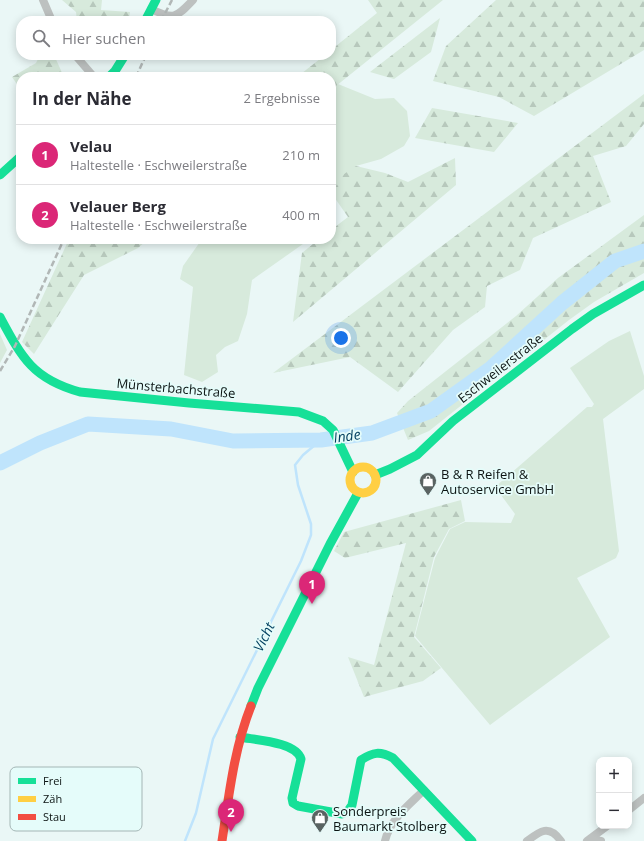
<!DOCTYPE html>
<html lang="de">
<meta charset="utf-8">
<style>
body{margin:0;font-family:"Open Sans",sans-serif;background:#f2f2f3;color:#2b2b33}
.controls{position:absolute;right:12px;bottom:12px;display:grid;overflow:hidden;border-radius:8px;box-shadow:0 2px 10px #0003}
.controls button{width:36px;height:36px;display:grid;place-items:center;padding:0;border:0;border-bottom:1px solid #e1e1e2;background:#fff;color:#2b2b33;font:20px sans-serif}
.you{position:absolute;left:341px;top:338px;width:14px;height:14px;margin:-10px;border:3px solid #fff;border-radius:50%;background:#1a73e8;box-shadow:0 0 0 6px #1a73e833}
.badge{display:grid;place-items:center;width:26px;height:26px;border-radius:50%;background:#db2777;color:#fff;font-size:13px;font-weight:700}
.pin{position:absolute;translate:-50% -33px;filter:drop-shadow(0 1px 2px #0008)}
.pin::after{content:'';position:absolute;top:21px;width:14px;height:12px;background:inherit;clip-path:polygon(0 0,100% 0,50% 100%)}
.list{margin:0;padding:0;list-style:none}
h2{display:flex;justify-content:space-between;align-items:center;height:52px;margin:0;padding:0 16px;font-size:17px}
h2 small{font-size:13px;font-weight:400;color:#7c7c81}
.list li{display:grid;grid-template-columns:26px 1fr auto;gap:12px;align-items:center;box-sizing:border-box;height:60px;padding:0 16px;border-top:1px solid #e1e1e2}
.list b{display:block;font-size:15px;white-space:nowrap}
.list p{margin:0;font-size:13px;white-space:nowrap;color:#7c7c81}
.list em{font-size:13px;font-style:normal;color:#7c7c81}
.icon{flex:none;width:22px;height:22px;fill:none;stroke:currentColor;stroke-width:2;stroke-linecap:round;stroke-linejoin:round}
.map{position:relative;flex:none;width:644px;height:841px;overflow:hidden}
.search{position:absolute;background:#fff;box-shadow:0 2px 10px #0003;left:16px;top:16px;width:320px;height:44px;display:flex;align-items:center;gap:10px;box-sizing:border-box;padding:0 14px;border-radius:16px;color:#7c7c81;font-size:15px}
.panel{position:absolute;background:#fff;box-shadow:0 2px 10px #0003;left:16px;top:72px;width:320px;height:172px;border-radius:16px}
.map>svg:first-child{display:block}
</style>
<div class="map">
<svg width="644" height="841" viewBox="0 0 644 841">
<defs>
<pattern id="forest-firs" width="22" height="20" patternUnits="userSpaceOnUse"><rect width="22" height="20" fill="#d7eadc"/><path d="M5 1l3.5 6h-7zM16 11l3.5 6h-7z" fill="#b7c8bc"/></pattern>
</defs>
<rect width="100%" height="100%" fill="#eaf7f6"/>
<path fill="#d7eadc" d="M338,84l37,15 19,-1 13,13 3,25 -6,10 -23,13 -25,7 -24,28 -1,20v-124z
M202,239h108l-58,41 -5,34 -9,27 -13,6 -9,8 2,17 -16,10 -18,-7 9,-88 -13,-8 3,-13z
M630,331l14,45v13l-41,30 16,132 -3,7 -39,20 33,59 -120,88 -75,-89 20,-78 15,-29 15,-7 46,1 4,-9 -20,-27 92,-80h5l2,-3 -24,-36 39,-27z
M0,334l7,16 -7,13z"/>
<path fill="url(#forest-firs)" d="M62,0h40l-1,10 29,2 -1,8 -52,1 -1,-9z
M368,0h75l-112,90v-13h-34l28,-22h6v-5l46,-37z
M496,0h148v50l-110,66 -35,-19 -66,-16 13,-35z
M440,18l-9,34 -37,27 -24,-7z
M40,55h14l10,22h-43v13l-9,-13 24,-14z
M644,94v30l-18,22 -33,10 18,46 -78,36 -13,32 -33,16 -2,21 -32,23 -55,62 -48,-35 -77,16z
M432,108l86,15 -24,29 -79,-14z
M455,158l1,27 -163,137 9,-69 17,-14h12v-9l17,-13 -16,-23 9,-18 15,-10 29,7 23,9z
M644,215v58l-50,29 -25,18 -140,111 -21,9 -11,-27 11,-12 108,-85 42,-38z
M69,239h79l-10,9 -54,27 -50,79 -12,-12z
M461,500l4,21 -16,8 -15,28 -20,80 27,31 -18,13 -59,16 -16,-40 26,8 32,-122 -61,15 -11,-7 10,-19z"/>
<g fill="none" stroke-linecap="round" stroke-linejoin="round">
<path stroke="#bfe4fc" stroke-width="2.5" d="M185,841l11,-28 17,-74 88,-178 10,-26v-11l-13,-39 -3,-20 8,-10 18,-15"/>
<path stroke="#bfe4fc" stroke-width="15" d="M0,463l40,-20 48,-19 83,5 62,12 88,-1 51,-7 59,-22 60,-43 71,-65 53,-42 29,-10"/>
<path stroke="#bdc1c0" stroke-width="8" d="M43,0l9,21
M151,9c23,11 25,9 42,-9
M75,55l19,22
M629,810l15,-12
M591,839l10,2
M385,841c5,-22 24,-36 39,-51
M527,841c13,-10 22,-17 34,0
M587,841l20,-15"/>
<path stroke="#16e098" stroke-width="9" d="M145,21l11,-21
M109,77l6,-6 10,-16
M0,175l21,-19
M0,317c22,41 33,62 80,75l109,11 110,9 24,9 10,9 20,42
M375,475l15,-6 27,-14 36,-34 119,-92 21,-15 51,-29
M251,706l7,-18 72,-144 28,-51
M240,737c16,3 56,5 61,22l-9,39 1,5 5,3 44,8 6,-3 4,-6 9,-45c12,-8 19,-9 32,-2l79,83"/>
<path stroke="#ffcf43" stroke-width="9" d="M350 480a13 13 0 1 1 26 0a13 13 0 1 1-26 0Z"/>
<path stroke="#f24e42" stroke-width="9" d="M222,841c7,-46 12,-92 29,-135"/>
<path stroke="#b1b7b6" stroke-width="2.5" stroke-dasharray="6 3" stroke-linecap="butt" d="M161,21l11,-21
M136,77l10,-22
M0,371l15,-25 49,-107"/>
</g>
<defs>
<symbol id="shop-pin" viewBox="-11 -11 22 30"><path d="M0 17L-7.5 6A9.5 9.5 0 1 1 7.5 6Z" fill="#5a6362" stroke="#e5fcfa"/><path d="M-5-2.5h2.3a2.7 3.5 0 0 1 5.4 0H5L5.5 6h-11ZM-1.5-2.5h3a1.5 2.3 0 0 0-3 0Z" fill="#fff"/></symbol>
</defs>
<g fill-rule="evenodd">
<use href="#shop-pin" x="418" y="471" width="20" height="27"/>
<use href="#shop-pin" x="310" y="808" width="20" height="27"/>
</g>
<g text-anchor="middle" stroke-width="3.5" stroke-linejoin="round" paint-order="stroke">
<g font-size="13" fill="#0c1413" stroke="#e5fcfa">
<text transform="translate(500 368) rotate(-38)" y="5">Eschweilerstraße</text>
<text transform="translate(176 388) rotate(5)" y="5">Münsterbachstraße</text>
</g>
<g font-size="13" fill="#0c1413" stroke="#e5fcfa" text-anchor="start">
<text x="441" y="479">B &amp; R Reifen &amp;<tspan x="441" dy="15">Autoservice GmbH</tspan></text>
<text x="333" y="816">Sonderpreis<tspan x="333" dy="15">Baumarkt Stolberg</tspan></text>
</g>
<g font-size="14" font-style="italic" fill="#003e5e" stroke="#e5fcfa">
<text transform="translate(347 436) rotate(-8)" y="5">Inde</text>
<text transform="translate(264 637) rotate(-64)" y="5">Vicht</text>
</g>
</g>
<rect x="10" y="767" width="132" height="64" rx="6" fill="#e5fcfa" stroke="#a4b6b5" stroke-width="1"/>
<rect x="18" y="778" width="18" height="6" fill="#16e098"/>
<rect x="18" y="796" width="18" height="6" fill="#ffcf43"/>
<rect x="18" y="814" width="18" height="6" fill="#f24e42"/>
<g font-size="11" fill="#0c1413">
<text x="43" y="785">Frei</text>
<text x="43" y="803">Zäh</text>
<text x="43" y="821">Stau</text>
</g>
</svg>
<div class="controls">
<button>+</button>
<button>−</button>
</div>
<div class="you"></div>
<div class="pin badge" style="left:312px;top:604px">1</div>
<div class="pin badge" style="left:231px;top:832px">2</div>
<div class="search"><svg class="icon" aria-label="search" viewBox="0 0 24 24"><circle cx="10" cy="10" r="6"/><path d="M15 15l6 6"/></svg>Hier suchen</div>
<section class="panel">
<h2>In der Nähe<small>2 Ergebnisse</small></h2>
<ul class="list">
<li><span class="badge">1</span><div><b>Velau</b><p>Haltestelle · Eschweilerstraße</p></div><em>210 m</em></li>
<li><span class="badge">2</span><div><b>Velauer Berg</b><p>Haltestelle · Eschweilerstraße</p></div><em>400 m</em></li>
</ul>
</section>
</div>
